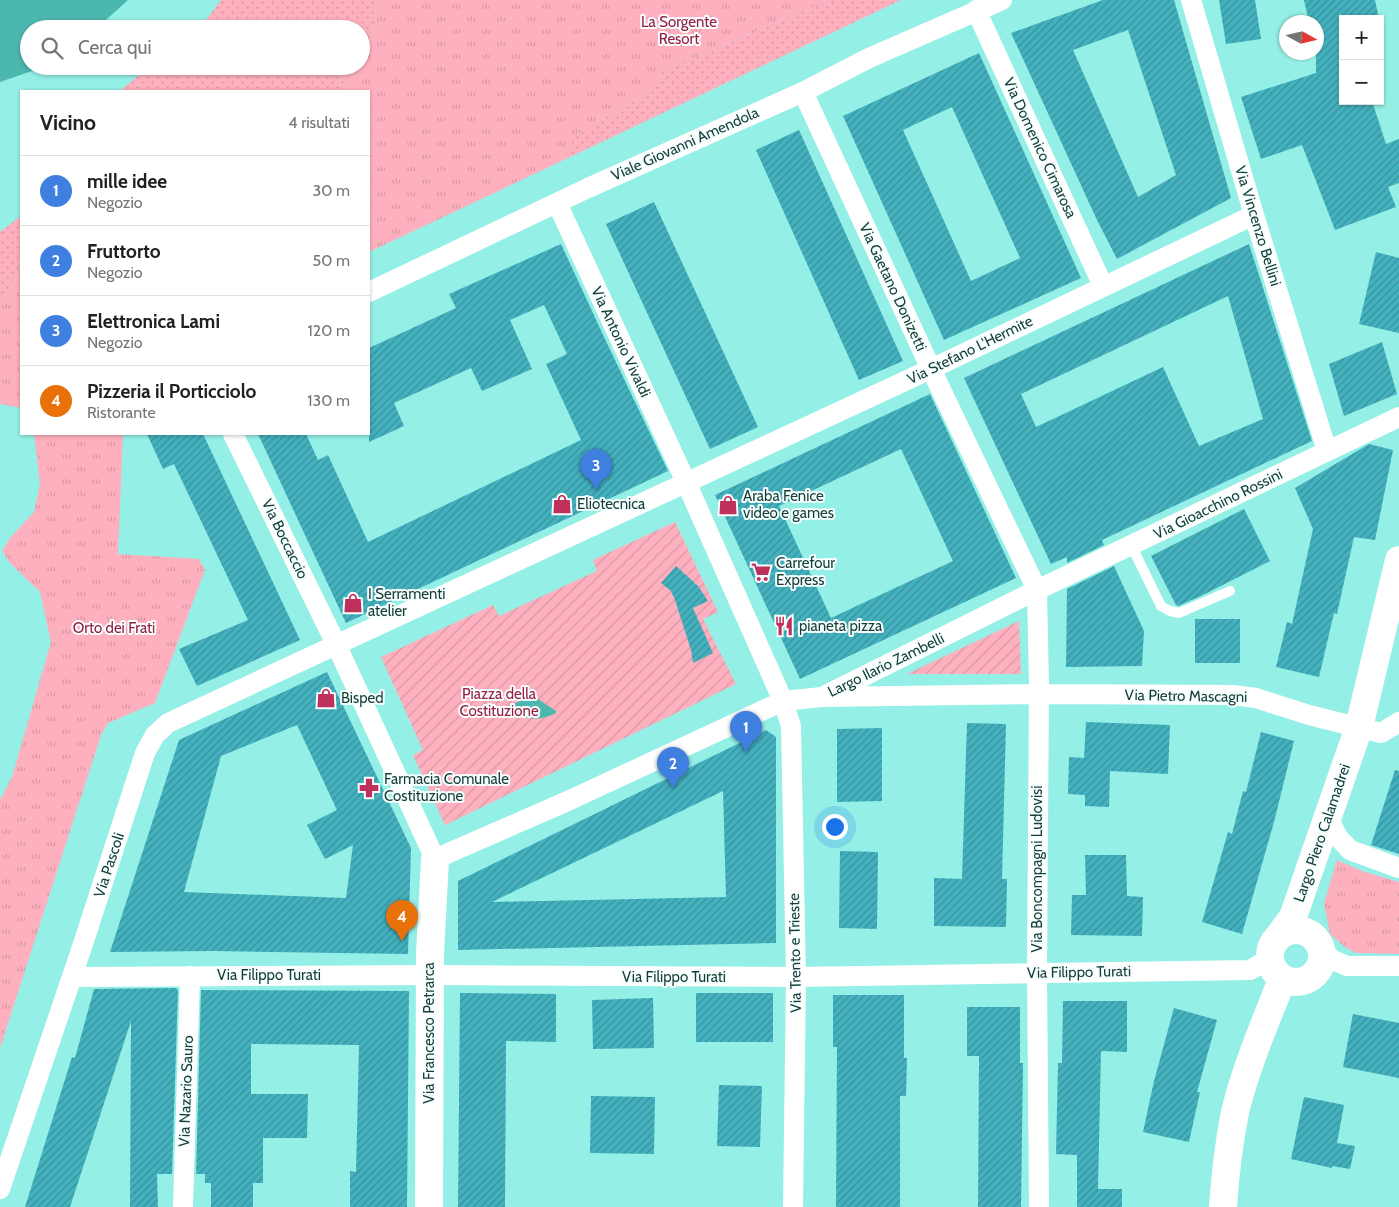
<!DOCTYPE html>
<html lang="it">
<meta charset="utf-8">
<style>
body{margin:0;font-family:Cabin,sans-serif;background:#f2f2f2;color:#202124}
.controls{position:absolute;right:15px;top:15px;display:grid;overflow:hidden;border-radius:0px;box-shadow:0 1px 4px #0004}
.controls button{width:45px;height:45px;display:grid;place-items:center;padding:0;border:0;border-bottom:1px solid #e0e0e0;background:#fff;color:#202124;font:25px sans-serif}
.compass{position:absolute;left:1279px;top:15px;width:45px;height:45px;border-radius:50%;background:#fff;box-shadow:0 1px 4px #0004;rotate:98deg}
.you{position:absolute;left:834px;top:826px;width:18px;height:18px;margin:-12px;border:4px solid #fff;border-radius:50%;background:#1a73e8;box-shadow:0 0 0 8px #1a73e833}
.badge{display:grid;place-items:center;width:32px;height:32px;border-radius:50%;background:#b45309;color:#fff;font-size:16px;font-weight:700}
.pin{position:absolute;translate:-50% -41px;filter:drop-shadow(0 1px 2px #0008)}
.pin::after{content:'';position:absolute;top:26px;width:18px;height:15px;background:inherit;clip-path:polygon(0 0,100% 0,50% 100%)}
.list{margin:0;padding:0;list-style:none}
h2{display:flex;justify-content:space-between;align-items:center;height:65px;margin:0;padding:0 20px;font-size:21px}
h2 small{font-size:16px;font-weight:400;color:#757577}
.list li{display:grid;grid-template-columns:32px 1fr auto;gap:15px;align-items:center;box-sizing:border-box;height:70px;padding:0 20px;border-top:1px solid #e0e0e0}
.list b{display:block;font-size:19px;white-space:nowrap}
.list p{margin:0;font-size:16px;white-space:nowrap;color:#757577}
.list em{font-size:16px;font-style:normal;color:#757577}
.icon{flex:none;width:28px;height:28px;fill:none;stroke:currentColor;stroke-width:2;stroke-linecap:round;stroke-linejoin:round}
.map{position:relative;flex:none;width:1399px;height:1207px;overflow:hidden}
.search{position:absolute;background:#fff;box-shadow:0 1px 4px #0004;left:20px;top:20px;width:350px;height:55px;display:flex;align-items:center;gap:12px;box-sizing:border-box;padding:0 18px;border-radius:28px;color:#757577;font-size:19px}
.panel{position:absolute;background:#fff;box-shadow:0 1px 4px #0004;left:20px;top:90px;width:350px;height:345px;border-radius:0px}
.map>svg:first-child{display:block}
</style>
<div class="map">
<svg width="1399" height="1207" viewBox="0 0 1399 1207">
<defs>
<pattern id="grass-dots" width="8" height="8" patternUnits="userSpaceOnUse" patternTransform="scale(1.25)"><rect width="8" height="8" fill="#feb0be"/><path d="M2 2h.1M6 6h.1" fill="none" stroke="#d998a4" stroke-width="1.8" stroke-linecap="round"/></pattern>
<pattern id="park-tufts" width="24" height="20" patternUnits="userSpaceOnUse" patternTransform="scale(1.25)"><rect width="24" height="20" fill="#feb0be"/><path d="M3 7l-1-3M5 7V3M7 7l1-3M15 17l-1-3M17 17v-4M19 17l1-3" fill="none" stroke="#d998a4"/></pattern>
<pattern id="garden-furrows" width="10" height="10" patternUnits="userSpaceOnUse" patternTransform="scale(1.25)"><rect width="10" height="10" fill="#feb0be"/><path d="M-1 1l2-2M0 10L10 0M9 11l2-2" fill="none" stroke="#d998a4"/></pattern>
<pattern id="building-hatch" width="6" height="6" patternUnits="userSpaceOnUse" patternTransform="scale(1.25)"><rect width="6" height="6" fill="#44b1bf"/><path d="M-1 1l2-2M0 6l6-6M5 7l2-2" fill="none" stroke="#38919c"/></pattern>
</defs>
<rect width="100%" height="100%" fill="#94efe6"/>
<path fill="url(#grass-dots)" d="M221,0h158l-9,40 -9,17v-28h-165l8,-6z
M830,0h71l-333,158 3,-16 6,-8 71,-41 9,-9 5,-13z
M150,66h205l-17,25h-218z
M21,216v49l-21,42v-75z"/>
<path fill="url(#park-tufts)" d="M379,0h451l-168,71 -5,13 -9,9 -71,41 -6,9 -3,15 -199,94v-161h-31l17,-25h6v-9l9,-17z
M21,265v143l-21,-4v-97z
M34,434h89l-5,120 81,5 6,11 -50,133 -47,20 -7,12 -101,313v-248l12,-23 39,-135 -11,-50 -30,-29 -8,-12 8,-13 24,-26 6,-28z
M1337,860l25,11 37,11v72l-43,-1 -11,-6 -15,-13 -6,-31z"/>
<path fill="url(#garden-furrows)" d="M675,522l43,90 -15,7 33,65 -291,141 -32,-70 10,-5 -42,-93 112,-52 6,11 98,-45 -4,-11z
M1019,621l2,53h-114z"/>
<path fill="#4bb7ae" d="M0,0h128l-32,29h-67v37h12l-6,4 -35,12z
M525,699h13l18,12v2c-19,10 -37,5 -55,-4z"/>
<path fill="url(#building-hatch)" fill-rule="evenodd" d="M1103,0h71l57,198 -114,61 -20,-39 -86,-187zM1128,30l48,145 -38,22 -65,-147z
M1219,0h36l6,39 -35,5z
M1304,0h71l4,19h-36v82h29l14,43 13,-5v44l-11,4 8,20 -61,23 -33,-85 -41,14 -20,-62 75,-24v-51h-7z
M979,53l102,225 -137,62 -101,-224zM952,107l68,151 -49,23 -68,-151z
M799,130l104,231 -44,19 -103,-230z
M654,202l104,225 -48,22 -104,-225z
M561,244l43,93 64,134 -322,152 -88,-189h48l12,26 10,-5 40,87 213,-102 -35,-76 21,-10 -23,-49 -34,15 22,49 -50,22 -11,-23 -77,35 10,23 -35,16v-94l87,-40 -7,-14z
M1249,244l63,197 -210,99 2,5 -37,18v-6l-16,7 -87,-186zM1228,296l35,123 -64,27 -36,-79 -127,60 -15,-33z
M1376,252l23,6v75l-40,-9z
M1382,342l15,52 -53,22 -15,-52z
M930,394l86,184 -216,101 -85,-184zM901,449l52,112 -122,57 -52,-112z
M147,434h56l97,206 -103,46 -18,-37 69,-29 -74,-156 -11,5z
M1369,444l24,6 -18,90 -21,-3 -17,77 -3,-1 -15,64 -43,-10 11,-45 5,2 21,-95 -18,-41z
M1244,509l26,52 -69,35 -23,10 -2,-1 -25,-49z
M676,566l22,20 10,15 -15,7 20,45 -20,10 -2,-13 -16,-50 -4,-9 -10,-8z
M1114,566l30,65 -2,35 -76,1 1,-78z
M1195,619h45v44h-45z
M327,672l84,176 -3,106 -195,-3 -103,1 69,-212zM297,725l40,85 -30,15 18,34 28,-14 -7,53 -162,-6 37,-136z
M1086,722l84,3 -2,49 -58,-3 -1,36 -24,-1v-11l-17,-1 1,-37 15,1z
M967,723l39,1 -4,155h5l-1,48 -72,-1v-48l28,1z
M882,728v73l-45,1v-73z
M766,730l10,7v206l-318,7v-69zM723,791l3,106 -234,5z
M1261,732l33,9 -20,81 -32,112 -40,-12 26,-90 4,2 11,-43 3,1z
M1395,770l4,1v83l-28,-9z
M840,851l38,1 -1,77 -38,-1z
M1085,855h41l1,41 16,1 -1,39 -71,-1 1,-40h14z
M176,988l2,2 -6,184h-15l1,33h-28l1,-186 -61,186h-45l47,-150 3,1 19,-69z
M201,990l208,1 -2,216h-57v-36l6,1 3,-127 -108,-1v50h57l-1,44h-44v45h-10v24h-42v-24h-6v-9h-9z
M460,993l96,1v48l-50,-1 -1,166h-47z
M696,993h77v49h-77z
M833,995h71v63h3l-1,38h-6v111h-64l1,-160h-4z
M653,998l1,50 -61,1 -1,-49z
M1063,1001h64v51l-26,-1 -3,138h24v18h-45v-52l-21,-1 2,-91h4z
M967,1007h53v56h3l-2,144h-43l1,-151h-12z
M1174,1008l43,12 -20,72h3l-11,50 -46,-10 11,-51z
M1353,1014l46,9v55l-56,-11z
M719,1085l43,1 -2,61 -43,-1z
M591,1096l64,1 -1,57 -64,-1z
M1304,1097l40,8 -7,38 18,3 -5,23 -18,-3v2l-41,-9z"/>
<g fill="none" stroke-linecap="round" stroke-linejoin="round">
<path stroke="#fff" stroke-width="10" d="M1131,545l30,61 9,5 9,2 51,-22"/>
<path stroke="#fff" stroke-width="20" d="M1191,0l63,215 73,236
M976,10l127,276
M803,92l128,277 106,221 2,95 -2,287 2,235
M557,203l129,279 97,219 8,25 5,251 -3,230
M369,292l219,-104 215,-96 66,-34 133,-58
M233,434l103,210 99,215 135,-59 213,-99 39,-4 217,-3 194,1 23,3 53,17 72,18 18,-11
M826,695l211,-105 362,-173
M1328,818l10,19 12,13 49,18
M1322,952l11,8 14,6h52
M72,977l357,-2 367,2 454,-7 12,-7 8,-10
M0,1189l83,-245 62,-191 10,-18 13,-12 763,-354 323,-154
M183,1207l7,-231"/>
<path stroke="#fff" stroke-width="28" d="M1270 956a26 26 0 1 1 52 0a26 26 0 1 1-52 0Z
M1279,936l14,-19 66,-190 40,-167
M429,1207l1,-253 5,-95
M1223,1207c2,-31 6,-64 12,-95 11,-45 30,-89 47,-132"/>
</g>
<defs>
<symbol id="shop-bare" viewBox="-9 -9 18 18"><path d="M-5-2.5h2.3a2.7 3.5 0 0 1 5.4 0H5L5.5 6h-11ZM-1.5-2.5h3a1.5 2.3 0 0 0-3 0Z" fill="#bf305c" stroke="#f7fffe" stroke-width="2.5" paint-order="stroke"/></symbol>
<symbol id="supermarket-bare" viewBox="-9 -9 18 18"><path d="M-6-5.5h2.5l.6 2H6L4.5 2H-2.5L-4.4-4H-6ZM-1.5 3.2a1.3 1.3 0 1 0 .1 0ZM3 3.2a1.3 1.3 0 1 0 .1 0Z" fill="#bf305c" stroke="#f7fffe" stroke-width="2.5" paint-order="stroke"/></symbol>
<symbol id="restaurant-bare" viewBox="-9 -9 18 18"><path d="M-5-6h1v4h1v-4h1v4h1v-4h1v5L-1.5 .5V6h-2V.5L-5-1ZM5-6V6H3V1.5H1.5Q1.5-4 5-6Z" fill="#bf305c" stroke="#f7fffe" stroke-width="2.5" paint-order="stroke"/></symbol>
<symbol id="pharmacy-bare" viewBox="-9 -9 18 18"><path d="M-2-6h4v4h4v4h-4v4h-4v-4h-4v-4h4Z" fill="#bf305c" stroke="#f7fffe" stroke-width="2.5" paint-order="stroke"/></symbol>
</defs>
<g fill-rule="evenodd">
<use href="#shop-bare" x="548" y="490" width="28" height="28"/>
<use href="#shop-bare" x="714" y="491" width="28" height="28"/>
<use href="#supermarket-bare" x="747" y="558" width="28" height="28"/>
<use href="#shop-bare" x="339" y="589" width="28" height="28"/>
<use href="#restaurant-bare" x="770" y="612" width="28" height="28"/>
<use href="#shop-bare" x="312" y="684" width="28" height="28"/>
<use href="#pharmacy-bare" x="355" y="774" width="28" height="28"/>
</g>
<g text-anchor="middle" stroke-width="4" stroke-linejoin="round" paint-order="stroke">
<g font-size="15" fill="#961d44" stroke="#f7fffe">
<text x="679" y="27">La Sorgente<tspan x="679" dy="17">Resort</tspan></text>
<text x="114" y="633">Orto dei Frati</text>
<text x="499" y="699">Piazza della<tspan x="499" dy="17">Costituzione</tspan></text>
</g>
<g font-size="15" fill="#153d39" stroke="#f7fffe">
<text transform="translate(685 144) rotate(-24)" y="5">Viale Giovanni Amendola</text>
<text transform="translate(1040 148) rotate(65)" y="5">Via Domenico Cimarosa</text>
<text transform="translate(1258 226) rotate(73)" y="5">Via Vincenzo Bellini</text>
<text transform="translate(893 287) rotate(65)" y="5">Via Gaetano Donizetti</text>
<text transform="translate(621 342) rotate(65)" y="5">Via Antonio Vivaldi</text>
<text transform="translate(970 350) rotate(-26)" y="5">Via Stefano L'Hermite</text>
<text transform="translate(1218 504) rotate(-26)" y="5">Via Gioacchino Rossini</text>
<text transform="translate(285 539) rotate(64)" y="5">Via Boccaccio</text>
<text transform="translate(886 665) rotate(-26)" y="5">Largo Ilario Zambelli</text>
<text transform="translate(1186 696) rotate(1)" y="5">Via Pietro Mascagni</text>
<text transform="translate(1322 833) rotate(-71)" y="5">Largo Piero Calamadrei</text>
<text transform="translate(109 865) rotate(-72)" y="5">Via Pascoli</text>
<text transform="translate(1037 869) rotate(-90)" y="5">Via Boncompagni Ludovisi</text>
<text transform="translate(795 953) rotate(-91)" y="5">Via Trento e Trieste</text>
<text transform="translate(1079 972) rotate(-1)" y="5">Via Filippo Turati</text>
<text x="269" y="980">Via Filippo Turati</text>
<text x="674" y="982">Via Filippo Turati</text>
<text transform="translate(429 1033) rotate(-90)" y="5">Via Francesco Petrarca</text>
<text transform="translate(186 1091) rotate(-88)" y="5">Via Nazario Sauro</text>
</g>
<g font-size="15" fill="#153d39" stroke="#f7fffe" text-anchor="start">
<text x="743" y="501">Araba Fenice<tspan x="743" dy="17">video e games</tspan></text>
<text x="577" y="509">Eliotecnica</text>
<text x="776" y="568">Carrefour<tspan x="776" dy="17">Express</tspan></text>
<text x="368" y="599">I Serramenti<tspan x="368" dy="17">atelier</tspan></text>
<text x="799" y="631">pianeta pizza</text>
<text x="341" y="703">Bisped</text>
<text x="384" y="784">Farmacia Comunale<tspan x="384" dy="17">Costituzione</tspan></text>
</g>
</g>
</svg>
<div class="controls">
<button>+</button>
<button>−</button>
</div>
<svg class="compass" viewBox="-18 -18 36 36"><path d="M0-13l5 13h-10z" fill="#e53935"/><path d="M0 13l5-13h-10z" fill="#757577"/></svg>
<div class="you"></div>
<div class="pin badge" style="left:746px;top:752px;background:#3f7fe0">1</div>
<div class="pin badge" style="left:673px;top:788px;background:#3f7fe0">2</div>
<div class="pin badge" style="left:596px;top:490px;background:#3f7fe0">3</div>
<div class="pin badge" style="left:402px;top:941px;background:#e8710a">4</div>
<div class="search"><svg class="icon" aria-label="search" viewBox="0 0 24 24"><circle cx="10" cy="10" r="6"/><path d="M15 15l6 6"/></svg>Cerca qui</div>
<section class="panel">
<h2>Vicino<small>4 risultati</small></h2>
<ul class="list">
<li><span class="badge" style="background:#3f7fe0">1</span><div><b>mille idee</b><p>Negozio</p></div><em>30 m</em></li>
<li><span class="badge" style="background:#3f7fe0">2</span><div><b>Fruttorto</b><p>Negozio</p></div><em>50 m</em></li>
<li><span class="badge" style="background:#3f7fe0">3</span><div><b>Elettronica Lami</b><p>Negozio</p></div><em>120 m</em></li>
<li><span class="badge" style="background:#e8710a">4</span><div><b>Pizzeria il Porticciolo</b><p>Ristorante</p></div><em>130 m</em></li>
</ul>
</section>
</div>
